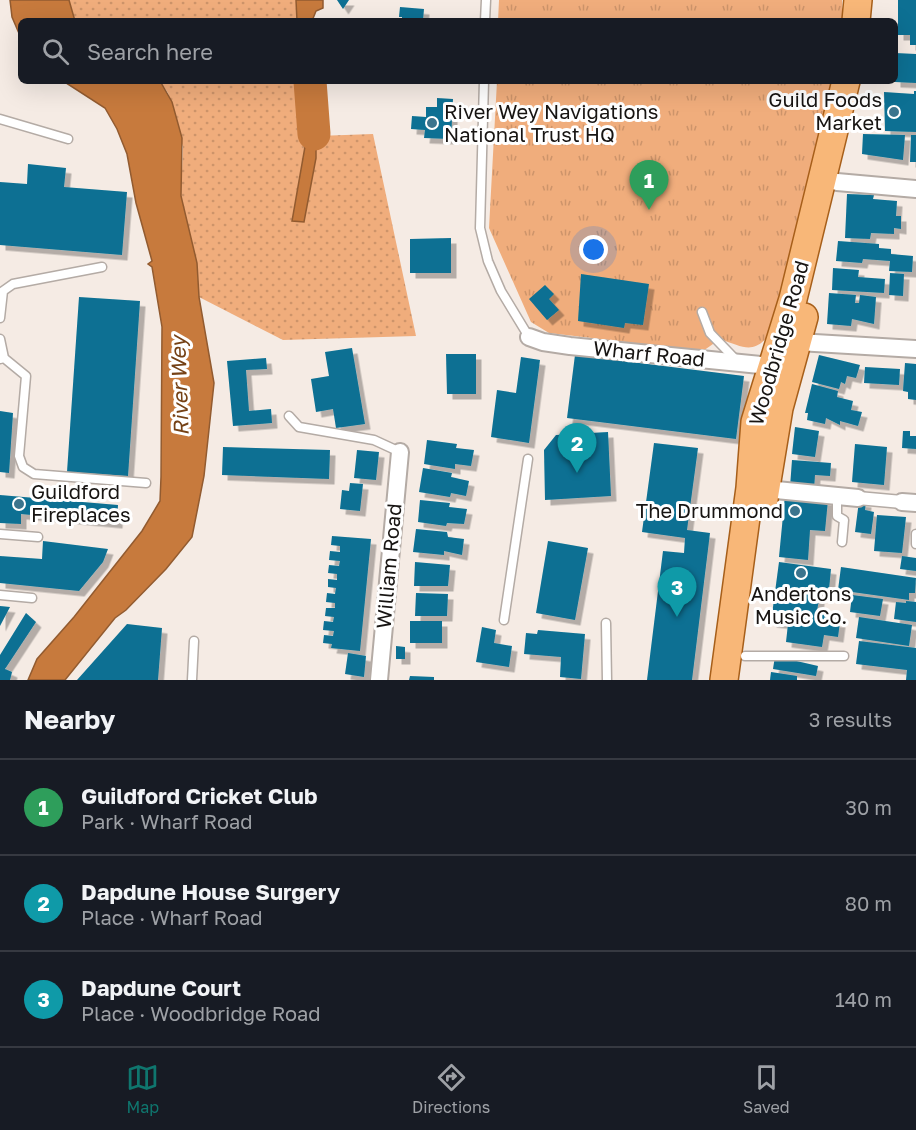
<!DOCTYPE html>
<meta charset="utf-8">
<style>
body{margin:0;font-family:"Golos Text",sans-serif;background:#242831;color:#f1f3f6}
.you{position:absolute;left:594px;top:250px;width:21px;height:21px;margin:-15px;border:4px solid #fff;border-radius:50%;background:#1a73e8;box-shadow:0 0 0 9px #1a73e833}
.badge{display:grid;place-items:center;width:39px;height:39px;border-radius:50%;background:#0f766e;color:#fff;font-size:20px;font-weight:700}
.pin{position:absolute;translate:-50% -50px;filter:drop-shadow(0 2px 3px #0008)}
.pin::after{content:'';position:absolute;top:32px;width:21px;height:18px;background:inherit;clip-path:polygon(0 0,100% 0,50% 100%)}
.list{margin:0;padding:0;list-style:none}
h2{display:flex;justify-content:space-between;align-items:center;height:78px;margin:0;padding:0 24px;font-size:26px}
h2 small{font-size:20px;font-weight:400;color:#9ea1a6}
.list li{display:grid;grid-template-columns:39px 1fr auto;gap:18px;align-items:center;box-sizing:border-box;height:96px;padding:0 24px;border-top:2px solid #363941}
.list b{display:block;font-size:22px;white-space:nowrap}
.list p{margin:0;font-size:20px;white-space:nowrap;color:#9ea1a6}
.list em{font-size:20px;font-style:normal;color:#9ea1a6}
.icon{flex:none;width:33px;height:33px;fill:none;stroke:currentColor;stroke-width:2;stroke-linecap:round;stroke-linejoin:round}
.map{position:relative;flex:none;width:916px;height:680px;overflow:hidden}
.search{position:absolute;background:#171b24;box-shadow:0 6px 24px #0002;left:18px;right:18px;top:18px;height:66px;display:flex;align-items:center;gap:15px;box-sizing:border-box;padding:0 21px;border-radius:9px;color:#9ea1a6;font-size:22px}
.sheet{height:366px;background:#171b24}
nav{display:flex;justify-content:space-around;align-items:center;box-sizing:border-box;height:84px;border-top:2px solid #363941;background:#171b24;font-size:16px;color:#9ea1a6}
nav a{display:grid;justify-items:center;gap:3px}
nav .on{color:#0f766e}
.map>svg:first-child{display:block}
</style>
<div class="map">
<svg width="916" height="680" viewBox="0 0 916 680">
<defs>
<pattern id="grass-dots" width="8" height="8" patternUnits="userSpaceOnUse" patternTransform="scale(1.5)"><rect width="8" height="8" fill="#f0ad7c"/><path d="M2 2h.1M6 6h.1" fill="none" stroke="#cd946a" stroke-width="1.8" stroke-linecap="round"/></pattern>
<pattern id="park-tufts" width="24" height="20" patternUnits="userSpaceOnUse" patternTransform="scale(1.5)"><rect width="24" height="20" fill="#f0ad7c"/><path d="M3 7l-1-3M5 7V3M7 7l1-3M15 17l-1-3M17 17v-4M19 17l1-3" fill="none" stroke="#cd946a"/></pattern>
<filter id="shadow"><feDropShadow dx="5.5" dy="5.5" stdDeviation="0" flood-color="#0004"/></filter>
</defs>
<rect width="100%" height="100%" fill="#f5ebe4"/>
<path fill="url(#grass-dots)" d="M69,0h227l1,21h-222z
M160,81h155l1,7 -14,1 4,52 -14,80 12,1 13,-86 56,-2 43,202 -133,4 -84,-43 -2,-28 -16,-73 2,-49 -15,-54z"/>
<path fill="url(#park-tufts)" d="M499,0h343v21h-344z
M497,81h339l-64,250c-17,24 -27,17 -52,8l-17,12 -154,-18 -18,-11 -42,-94z"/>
<path fill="#c77a3d" stroke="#925b30" stroke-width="1.5" d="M10,0h59l6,21h-54v17l-9,-21z
M296,0h27v8l-7,3 -4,10h-15z
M63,81h97l12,21 10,36 -1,58 16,67 2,34 15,86 -10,93 -12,61 -26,32 -40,41 -11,8 -50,62h-37l9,-21 37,-42 68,-86 18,-30 1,-24 1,-150 -10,-60 -4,-3 4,-3 -16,-58 -9,-49 -10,-25 -12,-21z
M316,88v70l-12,64 -12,-1 14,-80 -4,-52z"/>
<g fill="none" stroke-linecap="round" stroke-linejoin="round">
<path stroke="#c77a3d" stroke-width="33" d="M310,81l4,53"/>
</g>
<path fill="#097093" filter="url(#shadow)" d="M337,0h12l-6,9z
M898,0h18v45h-6v-10h-12z
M400,7l24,2 -1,11 -21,1v-4h-3z
M895,53l21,1v29l-21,-1z
M914,91h2v41l-31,-1 -1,-39 30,2z
M437,98l16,1 -2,40 -27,-1 1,-8 -14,-1 1,-13 14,1v-10h11z
M863,134l42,1 -2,25 -41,-6z
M911,135h5v27h-6z
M28,164l38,4 -2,19 63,5 -5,63 -122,-10v-63l27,2z
M847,194l27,1 -1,4 24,2 -1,15h5v13l-7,-1v6l-23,-1 -1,6 -25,-1z
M451,238v35h-41v-34z
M838,241l41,3v4l12,1v5l22,2 -1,16 -23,-1 1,-10 -27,-2 -1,4 -26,-2z
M833,268l26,2 -1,7 27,2 -1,14 -52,-3z
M890,273l14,1 -1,22 -14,-1z
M581,274l68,10 -6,41 -18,-2 -1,5 -46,-7z
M545,285l9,9 -5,5 10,11 -12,10 -18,-21z
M829,293l27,2 -1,8h4l1,-8 16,2 -2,27 -22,-5 -1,7 -24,-2z
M79,297l61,4 -12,175 -61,-4z
M352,348l13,76 -29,4 -3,-19 -17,3 -5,-33 18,-3 -4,-24z
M446,354h30v40h-29z
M575,355l169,21 -8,63 -169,-21z
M819,355l41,10 -4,13 -9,-2 -2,8 -4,-2 -2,7 -27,-7z
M521,357l19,3 -11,83 -38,-6 6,-47 19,3z
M266,358l1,11 -21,1 3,41 22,-2 1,14 -39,3 -6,-65z
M905,363l11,1v36l-8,-1v-7l-5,-1z
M865,367l35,2 -1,16 -35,-2z
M812,384l26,7 -1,6 16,4 -2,9 11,2 -4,14 -18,-5v4l-14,-7 -1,6 -18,-4 1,-7h-3z
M0,411l13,2 -4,60 -9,-1z
M795,427l24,4 -4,26 -23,-3z
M903,431h7v5h6v13l-14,-1z
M608,432l3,64 -66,4 -1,-50 12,-15z
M427,440l30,4 -1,4 18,2 -3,16 -16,-2v5l-31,-5z
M654,443l44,5 -11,82 23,3 -18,147h-45l16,-129 21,2 1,-15 -43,-6z
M855,444l32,3 -3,38 -32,-3z
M223,447l107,3 -1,29 -107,-4z
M357,450l22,2 -3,28 -22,-2z
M792,460l39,3 -1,13 -15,-1 -1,14 -24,-2z
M423,468l29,5 -1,4 18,4 -3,15 -15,-3 -1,4 -31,-5z
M350,483l13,1 -3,27 -20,-2 2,-19 7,1z
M0,495l118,10 -1,18 -96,-9v10l-21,-1z
M785,495l43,5 -3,31 -15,-1 -2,30 -29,-3z
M420,500l30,3 -1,4 18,2 -3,15 -17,-1 -1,3 -28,-4z
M859,501l7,1 -1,8 9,2 -3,22 -16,-2z
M877,515l29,2 -4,36 -28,-2z
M416,529l31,3 1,5 16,2 -2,16 -18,-4v4l-31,-3z
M332,536l39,3 -11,112 -29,-3 1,-4 -9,-1 1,-8 9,1 1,-5 -11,-1 1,-9 9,1 1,-5 -9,-1 1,-8h9v-5l-9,-1 1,-9 8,1 1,-6 -8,-1v-8l9,1v-6l-9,-1 1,-8 10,1 1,-5 -11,-1 1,-9 10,1v-6l-9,-1z
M43,541l65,8 -5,13 -24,29 -79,-8v-27l42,3z
M548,541l40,7 -13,72 -39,-7z
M902,556l14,2v13l-16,-2z
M415,562l35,3 -2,21h-34z
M779,562l52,7 -2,20 -8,-1 -4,23 14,1 -1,9 10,1 -2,15 -14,-2 -2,12 -36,-5 2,-18 -17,-2z
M841,567l75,11 -1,15h-6v7l-71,-10z
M416,593l32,1 -1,22h-32z
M852,595l31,4 -3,17 -30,-4z
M906,601l10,1v20l-22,-3 2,-17 10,1z
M0,606l10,1 -10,19z
M26,613l10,9 -31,47 7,3 -2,8h-10v-25z
M859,617l53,8 -3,21 -53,-8z
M410,621h32v22h-32z
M127,624l35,4 -4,52h-81z
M482,627l14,3 -2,13 18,3 -3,21 -33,-5z
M538,630l47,4 -4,45 -21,-2 1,-20 -37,-3 2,-21 11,1z
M859,641l57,7v32h-10l1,-10 -51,-6z
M396,646l9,1v12h-9z
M348,653l18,3 -2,21 -19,-3z
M775,656l43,10 -2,10 -43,-7z
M771,672l26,4v4h-27z
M410,676l24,1v3h-25z"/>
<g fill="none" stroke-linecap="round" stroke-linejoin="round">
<defs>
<path id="service" d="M485,21l1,-21
M484,81l-4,147 8,33 13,30 28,46
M0,119l68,20
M702,312l8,21 28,29
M0,318l3,-27 10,-7 89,-17
M0,339l4,19 -4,1
M4,358l22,18 -7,80 4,11 11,7 112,9
M289,416l10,11 75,13 26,12
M837,496v20l7,4 -2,22
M0,534l38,3
M916,534v10
M0,595l32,3
M504,620l24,-161
M606,623l1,57
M745,656h99
M192,680l2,-39"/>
<path id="pedestrian" d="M858,498l44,4"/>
<path id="minor" d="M837,182l79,7
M529,337l14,5 27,4 200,20
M798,342l118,7
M766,489l92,9
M902,502l14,1
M379,680l21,-228"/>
<path id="primary" d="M856,21l2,-21
M764,499l15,-91 25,-91
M724,680l26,-192 5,-66 38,-123 53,-218"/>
</defs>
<use href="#service" stroke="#b4aba5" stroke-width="11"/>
<use href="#pedestrian" stroke="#b4aba5" stroke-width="15"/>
<use href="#minor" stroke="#b4aba5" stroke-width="20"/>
<use href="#primary" stroke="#a75f1a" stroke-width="30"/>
<use href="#service" stroke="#fff" stroke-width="8"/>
<use href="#pedestrian" stroke="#fff" stroke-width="12"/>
<use href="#minor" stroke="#fff" stroke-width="16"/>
<use href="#primary" stroke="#f8b778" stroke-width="27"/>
</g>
<g fill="#3b748d" stroke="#fff" stroke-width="2">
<circle cx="894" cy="112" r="6"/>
<circle cx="432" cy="123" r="6"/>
<circle cx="19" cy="504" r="6"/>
<circle cx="795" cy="511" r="6"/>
<circle cx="801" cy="573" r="6"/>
</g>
<g text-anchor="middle" stroke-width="6" stroke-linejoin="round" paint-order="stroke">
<g font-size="20" fill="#171412" stroke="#fff" text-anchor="end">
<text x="882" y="107">Guild Foods<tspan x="882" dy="23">Market</tspan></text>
<text x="444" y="119" text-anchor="start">River Wey Navigations<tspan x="444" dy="23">National Trust HQ</tspan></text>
<text x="31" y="499" text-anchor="start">Guildford<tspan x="31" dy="23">Fireplaces</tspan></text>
<text x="783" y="518">The Drummond</text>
<text x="801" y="601" text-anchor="middle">Andertons<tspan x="801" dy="23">Music Co.</tspan></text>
</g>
<g font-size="20" fill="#171412" stroke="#fff">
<text transform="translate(779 343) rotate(-74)" y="7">Woodbridge Road</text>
<text transform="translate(649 354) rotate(6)" y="7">Wharf Road</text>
<text transform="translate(389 566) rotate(-85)" y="7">William Road</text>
</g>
<g font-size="21" font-style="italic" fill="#754115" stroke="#fff">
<text transform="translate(180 386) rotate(-92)" y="7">River Wey</text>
</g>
</g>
</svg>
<div class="you"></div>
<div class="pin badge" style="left:649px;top:210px;background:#2e9e5b">1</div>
<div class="pin badge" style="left:577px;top:473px;background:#0f9aa8">2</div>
<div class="pin badge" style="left:677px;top:617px;background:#0f9aa8">3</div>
<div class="search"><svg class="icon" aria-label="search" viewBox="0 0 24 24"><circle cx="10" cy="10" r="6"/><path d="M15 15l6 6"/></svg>Search here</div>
</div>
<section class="sheet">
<h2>Nearby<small>3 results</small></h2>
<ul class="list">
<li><span class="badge" style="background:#2e9e5b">1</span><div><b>Guildford Cricket Club</b><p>Park · Wharf Road</p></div><em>30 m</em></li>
<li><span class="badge" style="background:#0f9aa8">2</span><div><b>Dapdune House Surgery</b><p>Place · Wharf Road</p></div><em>80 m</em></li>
<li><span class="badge" style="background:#0f9aa8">3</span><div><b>Dapdune Court</b><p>Place · Woodbridge Road</p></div><em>140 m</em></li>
</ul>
</section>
<nav>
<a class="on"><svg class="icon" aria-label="map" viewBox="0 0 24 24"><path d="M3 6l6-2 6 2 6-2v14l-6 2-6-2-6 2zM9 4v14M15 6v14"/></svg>Map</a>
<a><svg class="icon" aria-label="directions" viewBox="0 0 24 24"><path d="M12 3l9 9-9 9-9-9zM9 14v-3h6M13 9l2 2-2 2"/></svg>Directions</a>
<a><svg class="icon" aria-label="saved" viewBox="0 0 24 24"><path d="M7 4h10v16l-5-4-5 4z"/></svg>Saved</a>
</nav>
